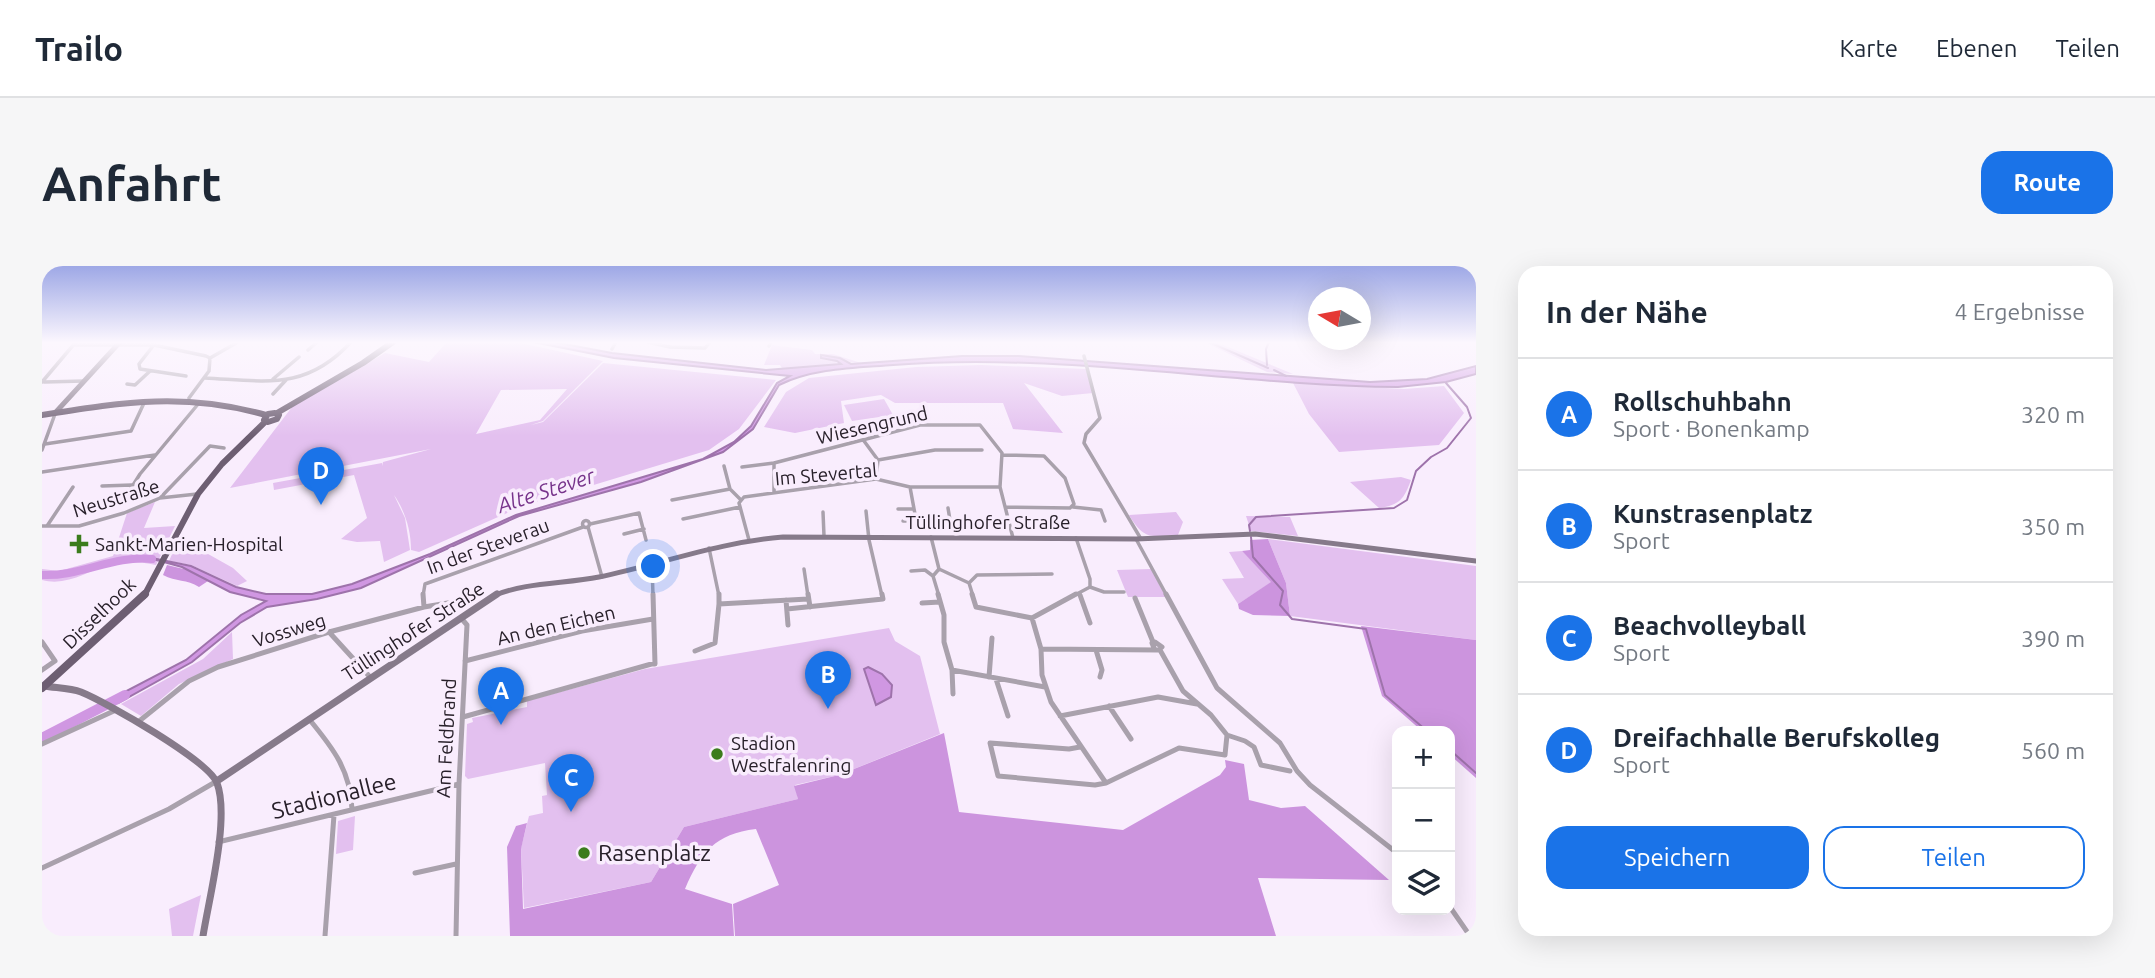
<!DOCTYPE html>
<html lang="de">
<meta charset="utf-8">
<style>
body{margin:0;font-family:Ubuntu,sans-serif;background:#f6f6f7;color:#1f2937}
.controls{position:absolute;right:21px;bottom:21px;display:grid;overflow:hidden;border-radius:14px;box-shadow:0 7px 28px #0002}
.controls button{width:63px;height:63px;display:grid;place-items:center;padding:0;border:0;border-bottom:2px solid #e0e1e3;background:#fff;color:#1f2937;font:35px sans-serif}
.compass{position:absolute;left:1266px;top:21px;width:63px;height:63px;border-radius:50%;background:#fff;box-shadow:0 7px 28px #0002;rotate:280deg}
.you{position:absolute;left:612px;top:301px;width:24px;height:24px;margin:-18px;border:5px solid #fff;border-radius:50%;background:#1a73e8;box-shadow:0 0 0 10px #1a73e833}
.badge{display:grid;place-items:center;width:46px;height:46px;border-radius:50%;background:#1a73e8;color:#fff;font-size:23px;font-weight:700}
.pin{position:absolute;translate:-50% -58px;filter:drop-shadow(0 2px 4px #0008)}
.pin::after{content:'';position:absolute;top:37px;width:24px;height:21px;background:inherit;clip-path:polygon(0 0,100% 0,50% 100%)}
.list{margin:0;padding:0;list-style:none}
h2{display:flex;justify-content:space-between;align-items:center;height:91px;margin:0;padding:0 28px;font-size:30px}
h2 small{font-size:23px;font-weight:400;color:#747a83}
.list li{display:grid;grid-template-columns:46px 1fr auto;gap:21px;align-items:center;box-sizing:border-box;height:112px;padding:0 28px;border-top:2px solid #e0e1e3}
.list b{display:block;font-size:26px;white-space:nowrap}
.list p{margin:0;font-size:23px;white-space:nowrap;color:#747a83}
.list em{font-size:23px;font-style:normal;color:#747a83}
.actions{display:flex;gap:14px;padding:21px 28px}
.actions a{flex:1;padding:16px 0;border:2px solid #1a73e8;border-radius:21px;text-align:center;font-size:24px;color:#1a73e8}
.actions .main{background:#1a73e8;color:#fff}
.icon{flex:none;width:38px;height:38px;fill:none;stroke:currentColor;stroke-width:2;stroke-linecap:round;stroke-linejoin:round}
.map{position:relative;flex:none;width:1434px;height:670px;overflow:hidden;border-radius:21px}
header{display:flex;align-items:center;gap:42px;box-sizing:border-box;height:98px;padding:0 35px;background:#fff;border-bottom:2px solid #e0e1e3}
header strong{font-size:33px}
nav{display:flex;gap:38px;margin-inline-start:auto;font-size:24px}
.intro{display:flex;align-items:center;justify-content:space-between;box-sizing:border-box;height:168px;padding:0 42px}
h1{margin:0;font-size:49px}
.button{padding:18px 32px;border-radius:21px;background:#1a73e8;color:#fff;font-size:24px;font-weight:700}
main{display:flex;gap:42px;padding:0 42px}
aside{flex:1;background:#fff;border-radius:21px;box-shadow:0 7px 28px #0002}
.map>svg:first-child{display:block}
</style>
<header>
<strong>Trailo</strong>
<nav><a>Karte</a><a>Ebenen</a><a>Teilen</a></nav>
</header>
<div class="intro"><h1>Anfahrt</h1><a class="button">Route</a></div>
<main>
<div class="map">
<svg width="1434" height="670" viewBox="0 0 1434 670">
<rect width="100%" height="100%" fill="#f9edfd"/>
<path fill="#e3c0ef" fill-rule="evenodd" d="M405,76h69l87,19 -60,60 -12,4 12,-3 60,-59 173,17 -37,49 -30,21 -188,57 -102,45 -8,-2c0,-20 -6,-39 -17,-55l11,23 5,32 -26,12 -4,-21 -23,1 -16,-3 26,-21 -13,-43 -80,15 -1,-7 109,-20v3l1,-4 48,-13 -201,39 62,-81 93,-54 44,9zM525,123l-27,31 -64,14 25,-44z
M1162,76h12l77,32 -26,-2z
M730,79l40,5 3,4h18l28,9c-15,1 -25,-10 -40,-5l16,3 4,4 -58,5 -3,-5h-16z
M939,99l105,4 7,24 -31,3 -38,-13 39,50 -50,-4 -10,-26h-108l-14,-8 -40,6 3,22 -49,10 -31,-6 22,-35 23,-14 107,-11z
M1251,117l111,6 40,-3 20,27 -25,32 -100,7 -30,-38z
M842,133l9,16 -41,6 -8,-16z
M1359,211l10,3c-7,19 -11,25 -32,28l-29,-26z
M113,236l-11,26 31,-2 -19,39c-15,-3 -29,-5 -44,-1 -24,6 -44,23 -70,16v-11l17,2 54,-15 14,-43z
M1134,246l7,10 -5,13c-27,2 -34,5 -49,-20z
M1204,250l44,1 8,19 -47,-5z
M1226,273l208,27v74l-186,-24 -4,-33z
M159,284l32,18 14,13 -10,5 -46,-21 -22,-4 4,-9z
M1200,285l30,31 -34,22 -16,-25 22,-1 -15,-26z
M1109,303l15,28h-38l-11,-27z
M847,362l6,13 25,15 20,78 -101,41 -44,10 3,14 -114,28 -33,55 -127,26 -3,-60 8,-32 14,-3 -1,-17 5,-1 -2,-32 -77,16 -3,-3 2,-52 6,-2 -1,-4 55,-11v-6l118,-32z
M190,366l1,27 -54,25 -38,32 -20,-12 82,-45z
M313,550l-2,34 -17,4 2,-33z
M159,629l-8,41h-21l-3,-27z"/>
<path fill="#cc94de" d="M1226,273l18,44 4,33 -37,-1 -14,-6 -1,-5 33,-22 -29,-31 8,-1v-10z
M125,299l21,5 20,11 -9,6c-12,-8 -23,-5 -36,-12z
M1319,360l115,14v138l-26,-23v-24h-28l-40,-35z
M902,467l15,79 164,18 97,-55 6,-8 -1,-7 19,4 5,36 32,8 24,-2 84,74 -131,-2 18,58h-541l-2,-32 46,-19 -23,-56c-41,5 -55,23 -71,60l47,15 2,32h-224l-3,-89 9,-21 11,-3 -6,26 2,60 128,-27 33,-55 114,-28 -4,-13 45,-11z"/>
<path fill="#d097e2" stroke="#9e73ab" stroke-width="2" d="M491,76h21l58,11 154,17 75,-6 -4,-3 -16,-3v-3l19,3 11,6 111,-8h57l351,26 57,-3 49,-13v8l-30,8 -48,5c-169,-2 -336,-35 -505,-22 -38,3 -79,3 -114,20l-26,44 -30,23 -82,30 -122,34 -158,72 -44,11 -50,8 -27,16 -48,39 -74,41 -7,-4 75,-39 55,-45 25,-14 -36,-9 -48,-25 -40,-11 49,10 45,21 30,7h46l40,-10 78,-30 86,-39 187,-56 31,-17 17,-16 26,-43 13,-7 -176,-18z
M826,401l14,7 10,11 -1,12 -15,8 -12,-36z"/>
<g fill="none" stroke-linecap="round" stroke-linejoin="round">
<path stroke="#9e73ab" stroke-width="2" d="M1167,76l59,26
M1225,99l-1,-16 3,-7
M1232,104l12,6
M1208,265l-1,-6 7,-8 138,-9 13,-8 9,-29 15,-14 16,-9 24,-30 -4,-11 -21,-24
M1209,271l2,20 30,34 -3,14 12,14 74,10 19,66 42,36
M1408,484l26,23"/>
<path stroke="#d097e2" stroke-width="8" d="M0,309c38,2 71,-20 110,-16"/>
<path stroke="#d097e2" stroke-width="10" d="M0,472l83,-43"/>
<path stroke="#a9a1ac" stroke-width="3.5" d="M605,76l23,5 35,1 5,-6
M31,79h81l52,11 4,2 -1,13 -20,27
M111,80l-14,18 1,5 46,7
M727,80l2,-4
M570,83l4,-7
M266,84l9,-8
M1042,90l16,62 -14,16 -2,9 57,96
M168,92l28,-16
M163,112c61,3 101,13 146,-36
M231,113l26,-22
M0,116l33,-39
M2,116l40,-1
M85,118l8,1 14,-13
M231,128l13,-14
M822,175l14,19 -2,19
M3,178l86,-13 13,-28
M0,184l13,-36
M961,189l41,1 21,22 9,26 -4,4 -64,-1
M836,194l57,-10h47
M732,197l146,-38h60l22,28 -2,34 13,51
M732,197v29
M682,200l6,23
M700,201l32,-4
M0,206l113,-17
M60,220l30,-1
M868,221l7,38
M119,231l49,-51 14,2
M83,232l15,-24 59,-71
M630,234l58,-11 10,10
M1031,241l28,3 4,11
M906,242l2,12 59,2
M856,243h15
M824,245l3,29 13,56
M781,246l1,24
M641,253l57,-12
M540.5 258a3.5 3.5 0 1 1 7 0a3.5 3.5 0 1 1-7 0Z
M861,255h13
M548,258l49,-11 7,27
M0,260h37l45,-13 36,-15 37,-4
M5,260l26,-39
M546,261l14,50
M582,268l20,-5
M889,271l8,32 30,14 4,13
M1094,273l31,57
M707,274l-10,-37 5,-6 132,-18 34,8h90
M667,282l10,48
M610,298l1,32
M762,303l4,27
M869,305l14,-1 8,6
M927,317l8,-8 75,-1
M1048,321l14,5h20
M381,330l2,-12 158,-57
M897,330l-6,-20 6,-7
M1031,330l17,-9v-8l-14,-41"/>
<path stroke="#a9a1ac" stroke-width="5" d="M381,328l1,13
M611,328l2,70
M677,328v10l89,-5
M766,328l2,13
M896,328l6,21v27l8,28 93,17
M930,328l4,13 56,11 44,-24
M1124,328l51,94 63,55 17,28 13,14 87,68
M1038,329l10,28
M1093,332l18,44
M744,334l2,25
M880,337l18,-1
M745,343l96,-10 -1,-5
M990,352l9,31 1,26 9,27 55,81 73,-35 46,7 2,-20
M287,366l41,45
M0,376l13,19 -13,9
M999,383l117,1 4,-3 -7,-5 -3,1 2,5
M1054,384l6,20 -2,7
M1118,384l23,41 28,24 16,20 18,6 9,6 7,18 29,6
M653,385l20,-8 4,-39
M423,395l117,-30 71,-12
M910,404l1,24
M947,411l3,-39
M954,413l12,37
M1067,440l22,33
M1018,450l98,-19 39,7
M421,451l192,-54
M267,453c24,29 42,52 43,91
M96,456l51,-41 29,-14 111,-35 95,-25 36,-6 4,4
M0,478l74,-34
M1038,481l-11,2 -79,-6 8,33 97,9 11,-2
M176,576l241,-58
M0,602l127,-59 48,-28
M373,607l41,-9
M1408,641l20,29
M283,670l9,-121
M414,670l3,-152 8,-159 -6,-7"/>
<path stroke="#867a8a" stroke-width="5" d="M13,147l65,-71
M451,330c33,-14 71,-12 106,-19 62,-13 121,-35 184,-40l353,2 119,-5 221,27"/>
<path stroke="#867a8a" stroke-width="7" d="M2,420c12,2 26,2 37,6 25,10 128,69 136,91 13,35 -8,115 -14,153
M175,515l280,-187"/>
<path stroke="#6d5e72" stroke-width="6" d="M233,147l4,2 -2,4 -9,3 -4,-2 4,-6z
M235,147l86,-50 30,-21
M0,149c82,-13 142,-23 224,0
M102,330l54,-102 24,-30 44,-43"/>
<path stroke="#6d5e72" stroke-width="8" d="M0,422l103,-94"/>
</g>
<linearGradient id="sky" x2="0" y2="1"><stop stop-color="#9ea8e6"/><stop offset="0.45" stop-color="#fcf7fe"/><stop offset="1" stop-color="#fcf7fe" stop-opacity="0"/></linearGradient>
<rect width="1434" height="170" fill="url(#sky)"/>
<g fill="#3b7c1c" stroke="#f9edfd" stroke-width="2.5">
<path d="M33.5 267.5h7v7h7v7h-7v7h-7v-7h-7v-7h7z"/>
<circle cx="675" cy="488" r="7"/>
<circle cx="542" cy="587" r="7"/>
</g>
<g text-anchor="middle" stroke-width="7" stroke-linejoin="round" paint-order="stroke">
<g font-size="19" fill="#28202a" stroke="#f9edfd">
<text transform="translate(830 159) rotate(-13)" y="7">Wiesengrund</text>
<text transform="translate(784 208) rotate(-5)" y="7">Im Stevertal</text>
<text transform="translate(74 232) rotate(-17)" y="7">Neustraße</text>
<text x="946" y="263">Tüllinghofer Straße</text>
<text transform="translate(446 280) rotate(-20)" y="7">In der Steverau</text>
<text transform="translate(57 347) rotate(-44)" y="7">Disselhook</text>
<text transform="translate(514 359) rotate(-13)" y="7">An den Eichen</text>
<text transform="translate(247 364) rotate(-17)" y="7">Vossweg</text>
<text transform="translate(371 365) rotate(-33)" y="7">Tüllinghofer Straße</text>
<text transform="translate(404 472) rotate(-87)" y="7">Am Feldbrand</text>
</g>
<g font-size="19" fill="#28202a" stroke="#f9edfd" text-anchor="start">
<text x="53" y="285">Sankt-Marien-Hospital</text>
<text x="689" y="484">Stadion<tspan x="689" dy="22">Westfalenring</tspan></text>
</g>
<g font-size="21" font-style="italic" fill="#77348b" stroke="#f9edfd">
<text transform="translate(504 225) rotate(-18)" y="7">Alte Stever</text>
</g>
<g font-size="23" fill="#28202a" stroke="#f9edfd">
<text transform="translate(292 530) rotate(-14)" y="8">Stadionallee</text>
</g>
<g font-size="23" fill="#28202a" stroke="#f9edfd" text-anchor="start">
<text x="556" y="595">Rasenplatz</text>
</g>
</g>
</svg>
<div class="controls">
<button>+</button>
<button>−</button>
<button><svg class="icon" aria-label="layers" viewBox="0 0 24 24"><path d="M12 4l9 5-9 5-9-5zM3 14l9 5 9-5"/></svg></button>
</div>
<svg class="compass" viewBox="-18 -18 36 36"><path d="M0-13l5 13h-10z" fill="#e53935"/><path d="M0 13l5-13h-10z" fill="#747a83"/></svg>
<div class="you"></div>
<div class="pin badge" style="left:459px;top:459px">A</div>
<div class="pin badge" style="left:786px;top:443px">B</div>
<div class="pin badge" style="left:529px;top:546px">C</div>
<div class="pin badge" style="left:279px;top:239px">D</div>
</div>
<aside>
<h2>In der Nähe<small>4 Ergebnisse</small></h2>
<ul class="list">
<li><span class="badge">A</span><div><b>Rollschuhbahn</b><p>Sport · Bonenkamp</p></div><em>320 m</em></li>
<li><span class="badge">B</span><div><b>Kunstrasenplatz</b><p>Sport</p></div><em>350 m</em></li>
<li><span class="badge">C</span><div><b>Beachvolleyball</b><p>Sport</p></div><em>390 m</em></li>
<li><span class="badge">D</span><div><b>Dreifachhalle Berufskolleg</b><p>Sport</p></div><em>560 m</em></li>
</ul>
<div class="actions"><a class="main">Speichern</a><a>Teilen</a></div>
</aside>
</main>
